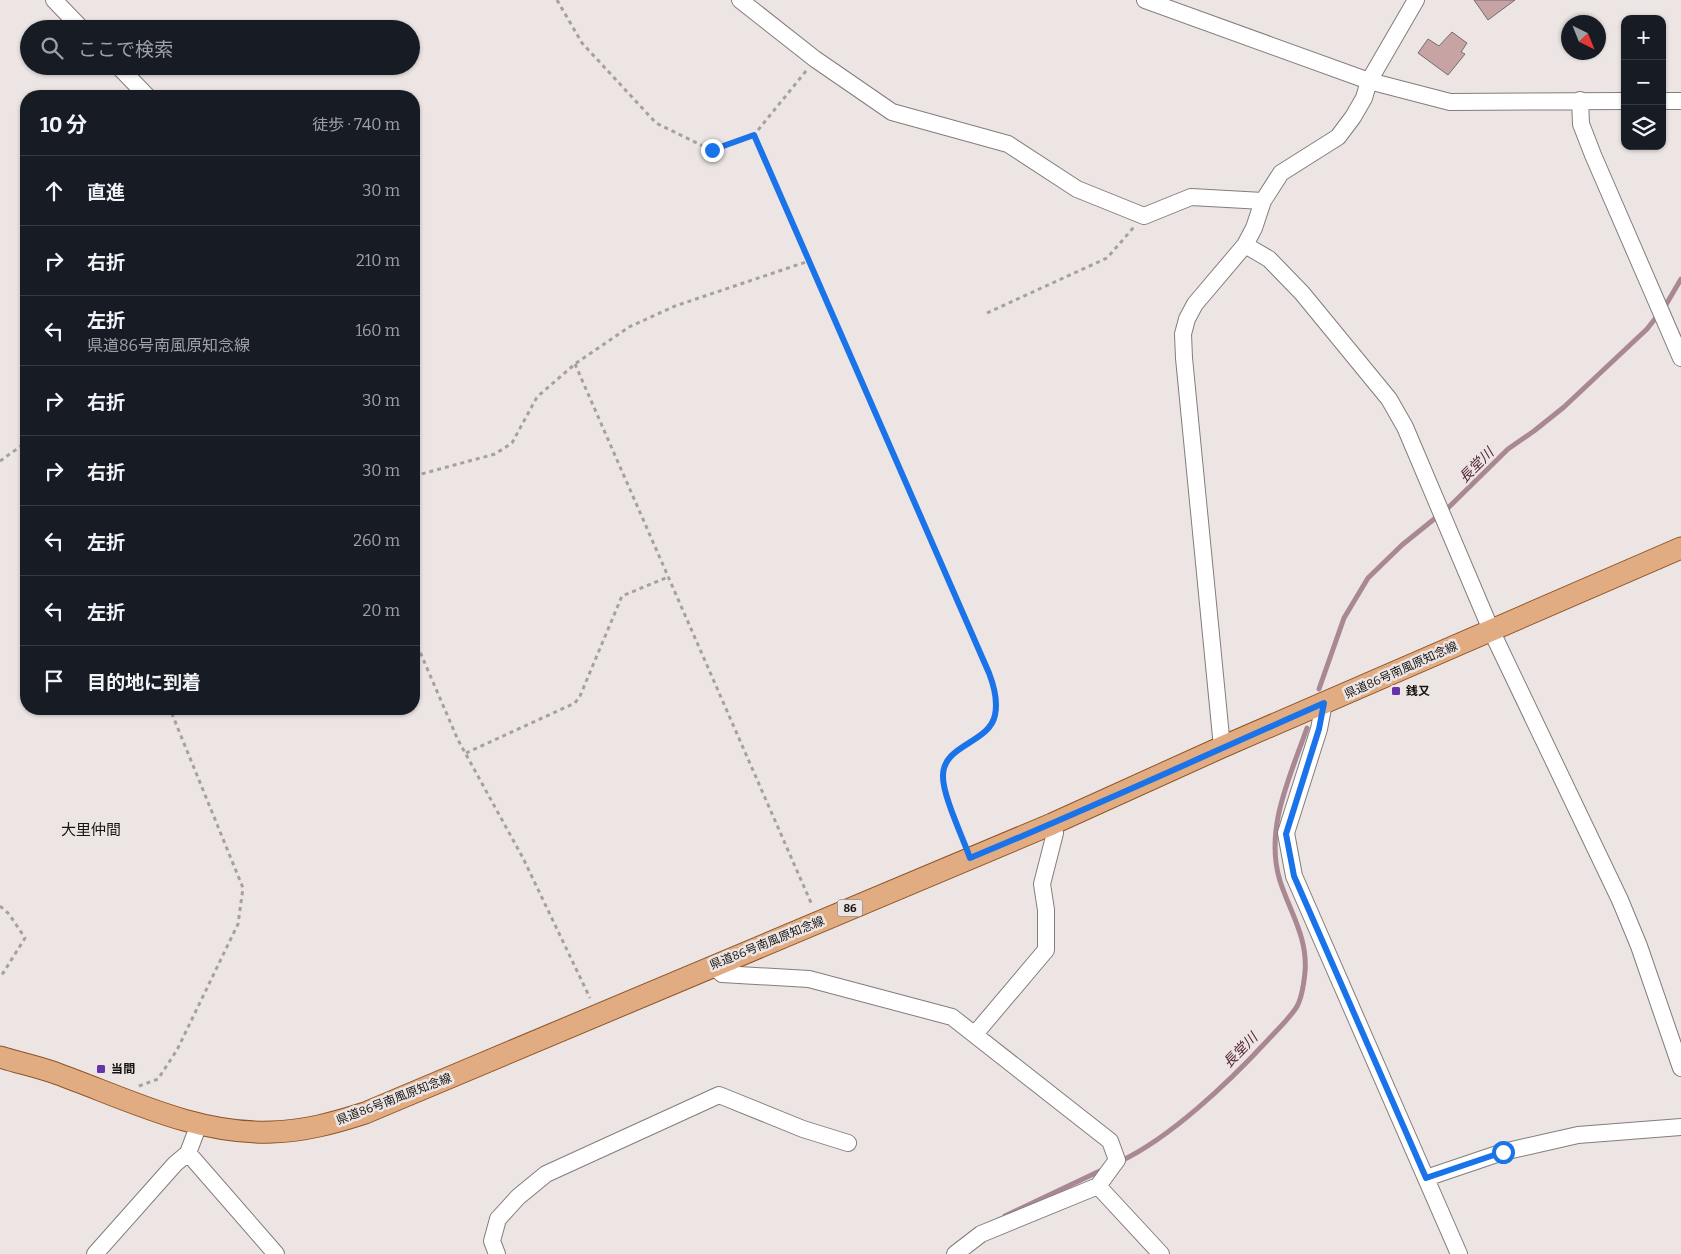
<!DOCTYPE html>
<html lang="ja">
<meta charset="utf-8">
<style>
body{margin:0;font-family:Bitter,"Noto Sans JP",serif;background:#20242c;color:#f1f3f6}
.controls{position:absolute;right:15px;top:15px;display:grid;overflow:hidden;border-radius:10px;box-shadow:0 1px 4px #0004}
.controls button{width:45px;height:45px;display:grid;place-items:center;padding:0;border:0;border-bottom:1px solid #363941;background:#171b24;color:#f1f3f6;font:25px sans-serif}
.compass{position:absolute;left:1561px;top:15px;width:45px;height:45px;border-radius:50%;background:#171b24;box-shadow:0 1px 4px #0004;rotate:137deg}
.stop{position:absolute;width:15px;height:15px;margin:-11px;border:4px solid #1a73e8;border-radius:50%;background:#fff}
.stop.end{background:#1a73e8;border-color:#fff;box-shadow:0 1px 5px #0008}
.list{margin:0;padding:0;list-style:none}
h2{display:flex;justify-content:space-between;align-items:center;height:65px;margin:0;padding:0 20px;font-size:21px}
h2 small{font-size:16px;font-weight:400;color:#9ea1a6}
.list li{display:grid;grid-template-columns:32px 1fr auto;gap:15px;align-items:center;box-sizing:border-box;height:70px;padding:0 20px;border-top:1px solid #363941}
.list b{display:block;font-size:19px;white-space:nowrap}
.list p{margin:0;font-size:16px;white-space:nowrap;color:#9ea1a6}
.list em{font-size:16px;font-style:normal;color:#9ea1a6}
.icon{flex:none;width:28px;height:28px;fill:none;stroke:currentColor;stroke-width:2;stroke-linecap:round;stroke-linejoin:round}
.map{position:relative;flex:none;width:1681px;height:1254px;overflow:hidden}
.search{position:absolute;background:#171b24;box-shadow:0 1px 4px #0004;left:20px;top:20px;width:400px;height:55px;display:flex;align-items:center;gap:12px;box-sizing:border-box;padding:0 18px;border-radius:28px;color:#9ea1a6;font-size:19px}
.panel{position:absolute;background:#171b24;box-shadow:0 1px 4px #0004;left:20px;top:90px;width:400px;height:625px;border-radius:20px}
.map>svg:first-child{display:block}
</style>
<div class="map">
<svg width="1681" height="1254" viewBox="0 0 1681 1254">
<rect width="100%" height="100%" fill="#ece5e3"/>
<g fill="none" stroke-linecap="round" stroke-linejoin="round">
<path stroke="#a98893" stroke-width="5" d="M1664,308l17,-29
M1319,689l25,-71 24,-40 34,-33 47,-38 59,-58 26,-18 30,-24 83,-78 11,-14
M1121,1161c50,-24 107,-78 145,-119 10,-11 22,-22 30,-34 6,-9 8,-26 9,-36 3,-34 -15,-60 -25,-91 -16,-52 10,-104 27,-153
M1005,1216l99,-47"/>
</g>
<path fill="#c7a3a4" stroke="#736d6d" d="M1474,0h41l-27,20z
M1452,32l15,11 -6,9 4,2 -17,21 -30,-22 10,-14 11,7z"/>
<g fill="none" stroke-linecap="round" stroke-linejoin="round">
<defs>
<path id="minor" d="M54,0l28,29
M740,0l75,59 77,53 116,32 69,45 67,27 47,-19 72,4
M1145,0l224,81 81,21 175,-1
M118,66l29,30
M1580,100l1,24 12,31 88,203
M1662,101h19
M1245,245l24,14 33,34 87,106 16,28 86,203 129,270 19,46 42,122
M1324,703l-5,26 -33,104 8,43 165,378
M1222,747l-38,-389 -1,-24 4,-15 8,-15 50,-59 9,-17 9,-27 18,-28 57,-36 15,-20 11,-19 5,-17 47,-81
M712,965l10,9 87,5 143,38 158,124 7,19 -19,26 -117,48 -26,20
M975,1034l71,-84v-40l-4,-26 13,-51 -3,-9
M188,1153l88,101
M1426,1178l77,-26 75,-17 103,-8
M1098,1186l63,68
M95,1254l80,-90 13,-11 11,-29
M497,1254l-5,-13 6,-22 20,-22 28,-23 173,-79 84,34 45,14"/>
<path id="major" d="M0,1057c19,6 39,10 58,17 69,25 139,61 214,58 33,-1 62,-9 93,-19l687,-289 170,-77 459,-199"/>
</defs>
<use href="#minor" stroke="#837d7b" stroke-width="18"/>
<use href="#major" stroke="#8e5325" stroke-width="23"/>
<path stroke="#a6a09e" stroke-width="3" stroke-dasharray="4 4" stroke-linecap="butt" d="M557,0l25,43 74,80 55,27 43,-15 52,-64
M754,135l235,538c5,13 9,28 6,42 -6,29 -53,29 -52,62 0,18 15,49 22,66
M987,313l120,-55 27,-31
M575,364l237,541
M0,461l21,-15 5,-1
M414,476l81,-22 17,-11 25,-46 38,-33 54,-37 46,-21 134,-45
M414,638l44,102 65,118 67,140
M466,753l109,-50 5,-7 42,-100 46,-19
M0,906l9,8 16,24 -25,40
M139,1086l19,-7 19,-29 61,-126 5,-36 -73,-179"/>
<use href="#minor" stroke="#fff" stroke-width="16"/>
<use href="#major" stroke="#e2ac82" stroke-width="21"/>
</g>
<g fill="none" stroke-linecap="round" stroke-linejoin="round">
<path stroke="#1a73e8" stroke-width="6" d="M712,150l42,-15 235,538c5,13 9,28 6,42 -6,29 -53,29 -52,62 0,19 20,61 27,81 119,-49 236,-103 354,-155l-5,26 -33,105 8,42 132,302 77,-26"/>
</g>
<g fill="#6533aa" stroke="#ece5e3" stroke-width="2">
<rect x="1391" y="686" width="10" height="10" rx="2.5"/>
<rect x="96" y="1064" width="10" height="10" rx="2.5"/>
</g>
<g text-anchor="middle" stroke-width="5" stroke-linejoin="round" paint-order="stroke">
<rect fill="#ece5e3" stroke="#565351" stroke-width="1" x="837.5" y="899.5" width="25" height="17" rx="4"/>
<g font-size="11" font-weight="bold" fill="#161413">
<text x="850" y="912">86</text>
</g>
<g font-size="12" fill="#161413" stroke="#ece5e3">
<text transform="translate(1401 670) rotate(-24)" y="4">県道86号南風原知念線</text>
<text transform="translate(767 943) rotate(-22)" y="4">県道86号南風原知念線</text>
<text transform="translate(394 1099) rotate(-21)" y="4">県道86号南風原知念線</text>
</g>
<g font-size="12" font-weight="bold" fill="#161413" stroke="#ece5e3" text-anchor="start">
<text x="1406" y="695">銭又</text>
<text x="111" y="1073">当間</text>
</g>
<g font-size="14" font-style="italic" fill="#532538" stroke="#ece5e3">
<text transform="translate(1476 465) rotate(-45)" y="5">長堂川</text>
<text transform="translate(1240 1050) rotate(-46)" y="5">長堂川</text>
</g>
<g font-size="15" fill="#161413" stroke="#ece5e3">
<text x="91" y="835">大里仲間</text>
</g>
</g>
</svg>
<div class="controls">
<button>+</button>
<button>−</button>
<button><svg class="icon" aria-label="layers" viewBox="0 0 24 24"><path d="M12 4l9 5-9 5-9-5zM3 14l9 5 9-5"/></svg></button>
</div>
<svg class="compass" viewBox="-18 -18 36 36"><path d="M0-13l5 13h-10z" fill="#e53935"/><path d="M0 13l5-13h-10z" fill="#9ea1a6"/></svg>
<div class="stop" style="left:1503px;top:1152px"></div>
<div class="stop end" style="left:712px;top:150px"></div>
<div class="search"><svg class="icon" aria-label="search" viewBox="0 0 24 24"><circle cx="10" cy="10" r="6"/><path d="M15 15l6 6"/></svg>ここで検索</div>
<section class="panel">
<h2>10 分<small>徒歩 · 740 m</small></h2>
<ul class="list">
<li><svg class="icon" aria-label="ahead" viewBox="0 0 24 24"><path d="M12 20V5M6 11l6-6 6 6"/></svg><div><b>直進</b></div><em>30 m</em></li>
<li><svg class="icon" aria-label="right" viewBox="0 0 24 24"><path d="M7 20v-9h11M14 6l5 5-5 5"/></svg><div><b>右折</b></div><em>210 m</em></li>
<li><svg class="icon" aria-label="left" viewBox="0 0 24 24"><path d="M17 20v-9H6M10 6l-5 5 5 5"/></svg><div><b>左折</b><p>県道86号南風原知念線</p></div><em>160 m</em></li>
<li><svg class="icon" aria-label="right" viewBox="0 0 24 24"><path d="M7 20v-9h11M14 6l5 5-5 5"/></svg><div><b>右折</b></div><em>30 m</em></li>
<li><svg class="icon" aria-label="right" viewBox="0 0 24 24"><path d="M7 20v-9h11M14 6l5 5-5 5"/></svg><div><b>右折</b></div><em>30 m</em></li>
<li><svg class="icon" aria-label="left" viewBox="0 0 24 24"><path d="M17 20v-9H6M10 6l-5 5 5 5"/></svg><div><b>左折</b></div><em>260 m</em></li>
<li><svg class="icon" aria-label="left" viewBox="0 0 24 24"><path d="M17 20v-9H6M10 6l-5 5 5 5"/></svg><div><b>左折</b></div><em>20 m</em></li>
<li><svg class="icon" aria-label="arrive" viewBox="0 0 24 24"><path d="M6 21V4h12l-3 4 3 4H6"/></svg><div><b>目的地に到着</b></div></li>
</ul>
</section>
</div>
